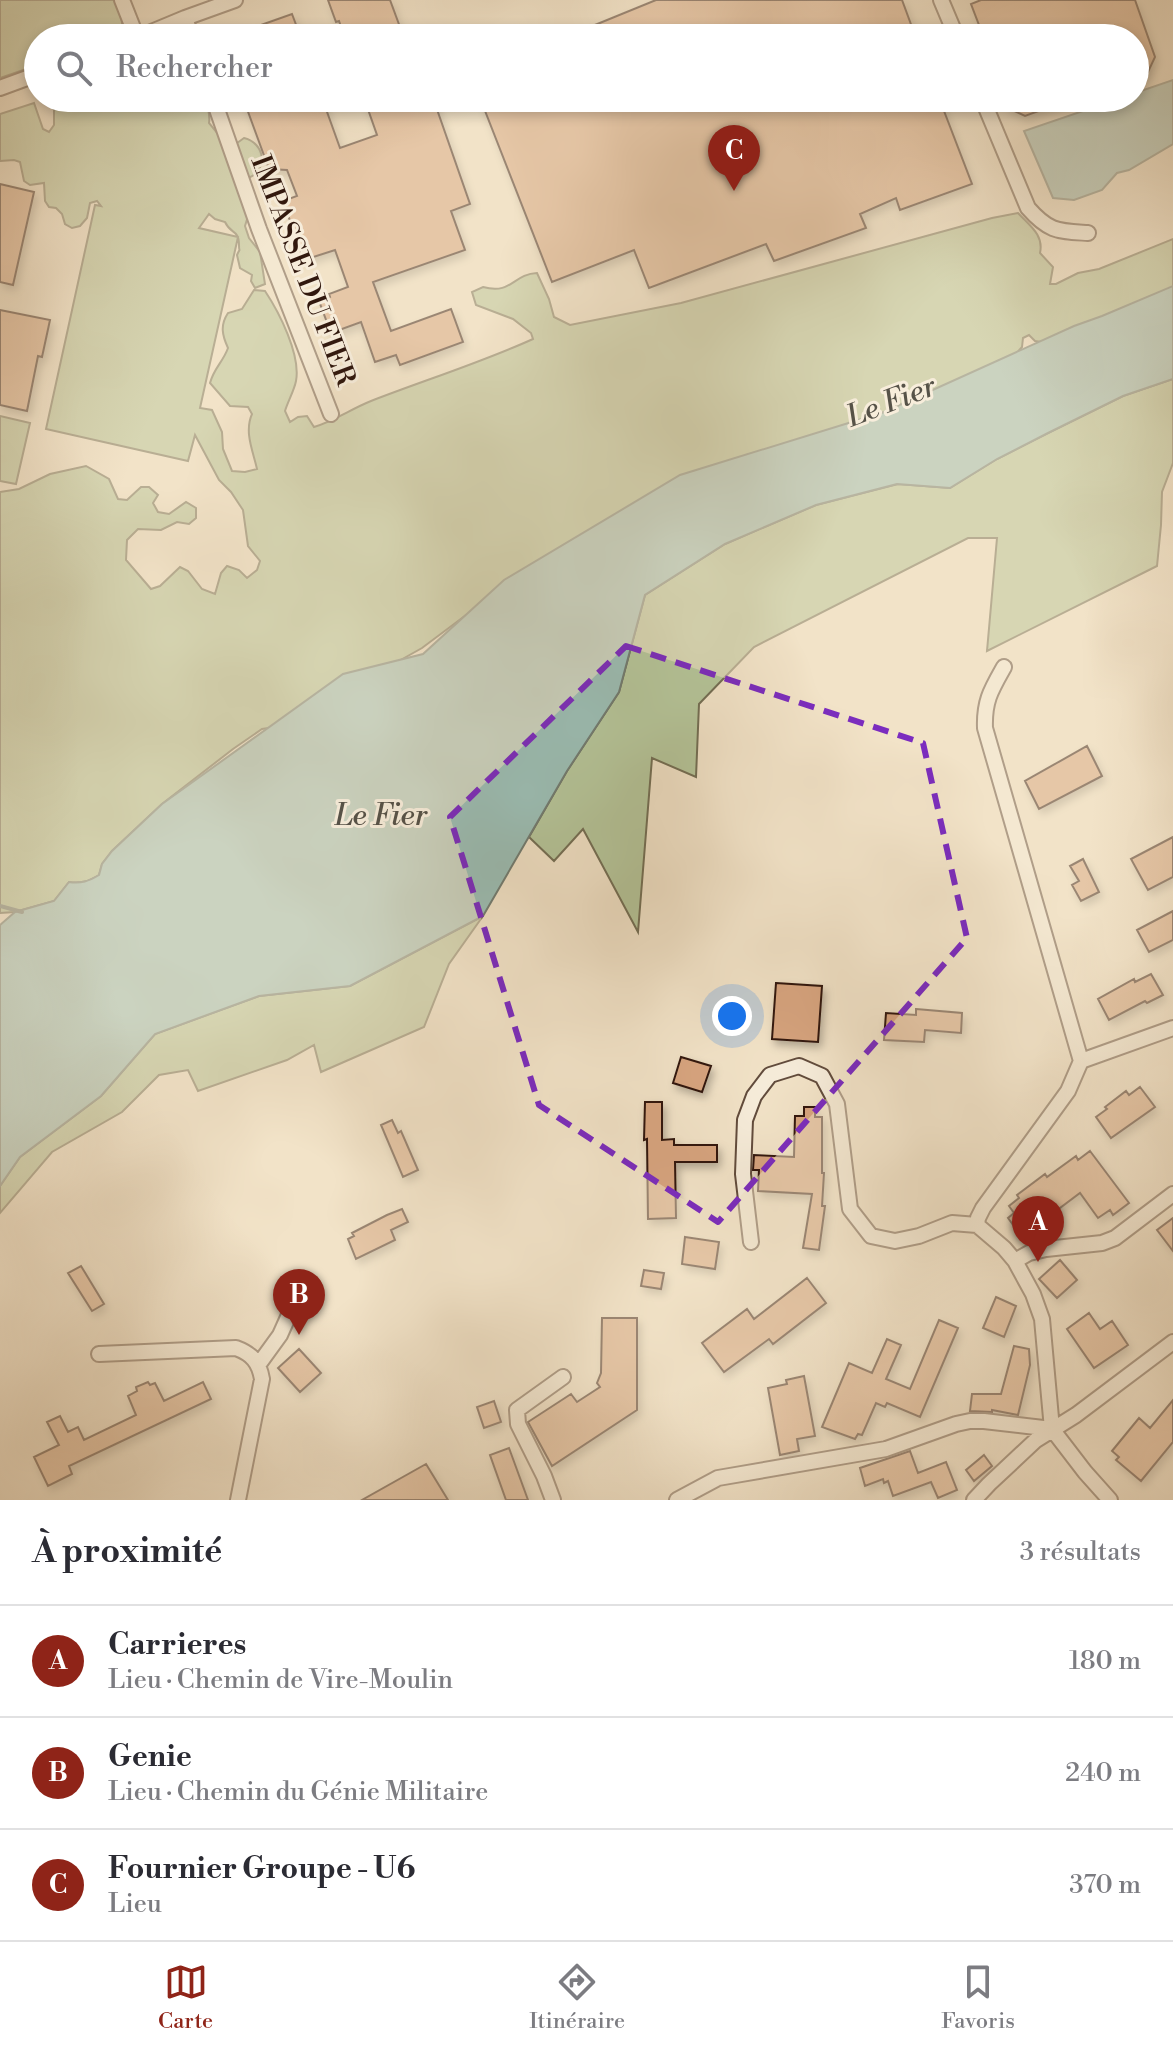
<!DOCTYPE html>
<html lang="fr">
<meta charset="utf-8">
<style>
body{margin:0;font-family:"Libre Bodoni",serif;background:#f7f7f7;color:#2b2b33}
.you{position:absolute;left:732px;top:1016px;width:28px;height:28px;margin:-20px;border:6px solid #fff;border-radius:50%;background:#1a73e8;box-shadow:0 0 0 12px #1a73e833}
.badge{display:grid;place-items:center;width:52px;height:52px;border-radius:50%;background:#8f2418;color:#fff;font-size:26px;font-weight:700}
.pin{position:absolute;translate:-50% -66px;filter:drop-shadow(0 2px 4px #0008)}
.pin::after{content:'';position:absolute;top:42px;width:28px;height:24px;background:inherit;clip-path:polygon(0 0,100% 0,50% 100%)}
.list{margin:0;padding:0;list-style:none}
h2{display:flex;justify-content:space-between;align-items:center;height:104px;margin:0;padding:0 32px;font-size:34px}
h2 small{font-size:26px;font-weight:400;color:#7c7c81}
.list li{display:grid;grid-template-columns:52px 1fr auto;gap:24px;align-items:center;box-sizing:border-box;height:112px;padding:0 32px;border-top:2px solid #e1e1e2}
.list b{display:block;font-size:30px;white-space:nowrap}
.list p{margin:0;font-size:26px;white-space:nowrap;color:#7c7c81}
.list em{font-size:26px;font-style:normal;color:#7c7c81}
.icon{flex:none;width:44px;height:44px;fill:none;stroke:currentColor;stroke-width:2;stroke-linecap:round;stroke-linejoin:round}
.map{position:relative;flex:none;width:1173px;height:1500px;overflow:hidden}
.search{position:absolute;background:#fff;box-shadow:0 4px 12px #0003;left:24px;right:24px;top:24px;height:88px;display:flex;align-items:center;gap:20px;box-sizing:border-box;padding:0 28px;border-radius:44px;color:#7c7c81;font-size:30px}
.sheet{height:440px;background:#fff}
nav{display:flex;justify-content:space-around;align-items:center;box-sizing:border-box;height:112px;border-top:2px solid #e1e1e2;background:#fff;font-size:22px;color:#7c7c81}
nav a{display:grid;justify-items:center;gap:4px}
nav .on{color:#8f2418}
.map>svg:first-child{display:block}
</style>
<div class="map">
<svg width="1173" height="1500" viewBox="0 0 1173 1500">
<defs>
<filter id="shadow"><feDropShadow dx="3" dy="5" stdDeviation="4" flood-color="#0004"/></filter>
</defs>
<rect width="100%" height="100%" fill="#f2e3c8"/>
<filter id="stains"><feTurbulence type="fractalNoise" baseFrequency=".0025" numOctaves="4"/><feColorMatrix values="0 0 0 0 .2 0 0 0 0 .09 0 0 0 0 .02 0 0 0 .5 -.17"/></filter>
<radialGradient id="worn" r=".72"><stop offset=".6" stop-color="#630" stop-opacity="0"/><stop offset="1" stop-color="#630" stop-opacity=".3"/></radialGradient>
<path fill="#b5c59a" stroke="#736e54" stroke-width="2" d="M0,0h117l4,7 1,17 -9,12 -5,2h-70v27l-38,13z
M49,98h158c-2,7 4,14 2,25l17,21 7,2 11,-8c21,5 25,32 4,40v38l-3,10 4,12 11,14 5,32 -10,4 -4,-7 1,-6 -12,-7 -3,-13c4,-9 2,-1 2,-10 0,-16 -8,-10 -14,-23l-10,-3 -6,-5 -10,14 39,9 -38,171 12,2 10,22 1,17 9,22 13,1 12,-3c-4,-18 -13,-37 -5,-55l-4,-7 -18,-1 -20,-23c4,-15 13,-21 18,-35 -6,-13 -8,-23 0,-35l14,-4 12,-19 11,1c14,21 36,64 31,90 -2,10 -8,20 -11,30l5,11 8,-5 9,-1 7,11c20,-6 37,-18 57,-26 54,-21 109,-38 162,-62l-2,-6 -18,-14 -37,-14 -4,-13 11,-5c29,8 30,-13 54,-14l12,26 5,18 16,8 111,-22 311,-85 26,-5c12,13 26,22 22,40l13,14 -3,17h6l22,-11 21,-4 74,-30v48l-125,56 -13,-2 -6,-6 -6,3 -1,9 -8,9 -548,259 -44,33 -139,78 -21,3 -29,20 -71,55 -50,47 -10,13 -3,11c-10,6 -18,9 -30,7l-15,19 -39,11 -15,1v-421l19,-3 31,-15 36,-8 23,13 9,20 9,1 14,-13h8l9,8 -5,8 5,9 11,2 17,-12 10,6v10l-7,6 -12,-2 -16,8 -23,-1 -11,11 -1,20 25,29 9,-3 20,-19 8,4 14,18 13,5 6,-21 6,-7 12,4 8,8 10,-8 3,-9 -12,-15 -5,-36 -12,-18 -12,-12 -24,-45 -7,26 -142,-32 49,-224 6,1 -4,-5 -7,2 -3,15 -7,8 -8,2 -7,-4 -3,-10 -6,-6 -7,-1 -4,-6 -1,-18 -14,2 -6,-4 -4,-19 -6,-2 -14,1v-47l34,-11 9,26 6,3 5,-7v-15z
M1173,379v84l-11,29 -1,33 -4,41 -170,85 10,-113h-29l-214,109 -55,57 -3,73 -44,-19 -14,174 -55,-103 -29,32 -25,-24 38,-66 52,-79 26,-97 80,-51 91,-39 82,-21 52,4 47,-29 51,-26 75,-37z
M0,416l30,7 -14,61 -16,-3z
M483,916l-34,48 -25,63 -103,45 -7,-27 -27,15 -89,31 -10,-21 -29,5 -37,37 -70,40 -52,61v-27l20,-29 81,-61 54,-62 104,-38 91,-10z"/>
<path fill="#9bbeb5" stroke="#717c72" stroke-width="2" d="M1173,80v64l-44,26 -12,3 -15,17 -28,10 -21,-2 -29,-67 97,-33h14v-5z
M1173,286v93l-50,17 -75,37 -51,26 -47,29 -53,-4 -81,21 -91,39 -80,51 -26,97 -52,79 -84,145 -133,70 -91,10 -104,38 -54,62 -81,61 -20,29v-261l15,-13 39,-11 15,-19c12,2 20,-1 30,-7l3,-11 10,-13 50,-47 181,-130 80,-20 81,-74 176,-105 204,-63 190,-86 28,-10z"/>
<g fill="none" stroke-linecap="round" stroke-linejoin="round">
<path stroke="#717c72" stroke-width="4" d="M0,906l22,6"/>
</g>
<path fill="#d7a47f" stroke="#31180e" stroke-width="2" filter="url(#shadow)" d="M328,0h62l14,38h-59l-6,-17 -3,1z
M656,0h246l14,38h-353z
M981,0h154l20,57 -7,15 -13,4v-38h-151l-13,-34z
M292,14l9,24h-71v-2z
M243,98h79l18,50 37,-13 -13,-37h69l37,106 -19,7 14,39 -92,32 18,49 60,-22 12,33 -63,23 -4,-10 -21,7 -14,-40 -30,11 -12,-32 11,-4 -1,-3 19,-7 -13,-37 -31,10 -21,-59 14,-5 -10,-26 -18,-1z
M480,98h459l33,86 -72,26 -4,-12 -36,16 6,14 -92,33 -8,-17 -117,44 -15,-38 -82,32z
M1005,98h64v2l-44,16 -17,-8z
M0,184l34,8 -21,93 -13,-3z
M0,310l50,10 -8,37 -4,-1 -11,55 -27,-6z
M1087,746l15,30 -63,33 -14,-28z
M1173,837v40l-25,13 -17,-31z
M1083,859l16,33 -18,9 -9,-16 7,-4 -9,-15z
M1173,911v29l-24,12 -12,-22z
M1151,974l12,21 -16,8 -2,-2 -36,19 -11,-21 36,-20 1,3z
M776,983l46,3 -4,56 -46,-3z
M916,1009l46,4 -1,20 -36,-3 -1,12 -40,-2 2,-27 30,2z
M681,1057l30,9 -9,26 -29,-9z
M1140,1087l15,20 -44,31 -15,-21 11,-8 -2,-2 21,-16 3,4z
M645,1102h17v38l12,-1v6h43v17h-42l1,56 -28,1 -1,-80 -3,1z
M804,1107h11v10h7v56h2l-2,33h3l-6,44 -16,-2 9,-54 -54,-3 1,-21h-6l1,-15 40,2 1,-41h9z
M392,1120l6,13 3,-2 17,39 -15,7 -22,-52z
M1090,1151l39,52 -16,12 -3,-5 -12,8 -18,-25 -52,39 -3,-4 -6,5 -11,-15 6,-5 -5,-7 10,-8 -2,-3 28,-21 2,3 29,-21 2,4z
M402,1209l6,13 -17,8 4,10 -39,19 -8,-20 6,-3 -2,-3 35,-18z
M1173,1218v33l-16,-21z
M685,1237l34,5 -4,27 -33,-5z
M1060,1260l17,20 -20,18 -18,-19z
M81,1266l23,38 -12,7 -24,-38z
M644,1270l20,3 -3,16 -20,-3z
M807,1278l19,25 -53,41 -4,-5 -45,33 -22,-29 45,-34 7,10z
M996,1297l20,9 -12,31 -21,-9z
M1089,1313l11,16 12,-8 16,24 -34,23 -27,-39z
M602,1318h35v92l-85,56 -24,-44 43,-28 6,8 23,-15 -3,-4 4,-10z
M939,1320l19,8 -38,89 -33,-14 -2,4 -9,-4 -14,32 -4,-1 -3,5 -33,-12 27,-64 23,10 15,-34 14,6 -15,34 24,10z
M1014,1346l15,3 1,16 -12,50 -26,-5v2l-22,-1 2,-17h29z
M299,1349l22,24 -21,19 -22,-24z
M804,1376l11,60 -18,3 2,12 -19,4 -12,-67 19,-4 -1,-4z
M148,1382l2,3 5,-2 9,18 39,-19 8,17 -142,67 3,8 -24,12 -14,-29 25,-12 -12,-23 13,-6 8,16 10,-5 6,13 52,-25 -8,-19 9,-5 -1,-4z
M1173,1400v42l-32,39 -25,-21 3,-3 -7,-6 27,-33 11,10z
M494,1401l7,21 -17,6 -7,-21z
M509,1448l19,52h-22l-16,-45z
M910,1451l8,22 28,-11 11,28 -19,8 -7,-16 -38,14 -5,-15 -4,2 -1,-4 -18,7 -5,-18z
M984,1455l8,11 -18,15 -8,-11z
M426,1464l22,36h-86z"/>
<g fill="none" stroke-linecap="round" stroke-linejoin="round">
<defs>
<path id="street" d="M122,0l15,38
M941,0l16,38
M185,18l7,20
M137,38l48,-20 50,-18
M0,88l38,-14
M213,98l46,131 72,185
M982,98l46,110c21,24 30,23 60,25
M1081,1061l92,-33
M977,1225l1,-7 5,-10 85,-117 13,-30 -96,-333c-1,-27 6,-38 19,-61
M751,1242l-8,-68 2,-54 9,-24 16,-21 29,-9 23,10 15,28 13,105 21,27 24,5 24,-5 33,-13 25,2 27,23 11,13 18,33 9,25 10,110 33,43 25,28
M1015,1261l14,-8 17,-4 56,-6 13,-5 58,-44
M99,1354l137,-6c16,6 23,14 26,31l-24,121
M259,1364l21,-29 13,-29
M553,1500l-9,-24 -26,-52 -1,-14 46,-33
M677,1500l41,-22 168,-29 70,-25 14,-3h14l68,8
M974,1500l15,-16 47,-44 40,-25 97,-73"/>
</defs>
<use href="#street" stroke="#614b3c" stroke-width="18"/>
<use href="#street" stroke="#f7eddb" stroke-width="14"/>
</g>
<path d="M0 0H1173V1500H0ZM626,646l297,97 44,195 -249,284 -179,-117 -89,-288z" fill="#f2e3c8" fill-opacity=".55" fill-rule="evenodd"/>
<path fill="none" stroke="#7b2cbf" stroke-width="6" stroke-dasharray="16 10" stroke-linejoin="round" d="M626,646l297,97 44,195 -249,284 -179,-117 -89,-288z"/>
<g text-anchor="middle" stroke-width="6" stroke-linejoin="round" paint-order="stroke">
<g font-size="28" fill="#31180e" stroke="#f7eddb">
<text transform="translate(304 270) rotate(69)" y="10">IMPASSE DU FIER</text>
</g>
<g font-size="30" font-style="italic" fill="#565248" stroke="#f7eddb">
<text transform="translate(891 401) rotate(-21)" y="10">Le Fier</text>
<text x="381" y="825">Le Fier</text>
</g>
</g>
<rect width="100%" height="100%" filter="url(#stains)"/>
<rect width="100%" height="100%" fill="url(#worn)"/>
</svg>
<div class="you"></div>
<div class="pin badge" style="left:1038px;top:1262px">A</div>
<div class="pin badge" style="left:299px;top:1335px">B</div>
<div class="pin badge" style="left:734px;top:191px">C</div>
<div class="search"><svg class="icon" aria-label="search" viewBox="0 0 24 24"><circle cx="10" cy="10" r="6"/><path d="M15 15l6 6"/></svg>Rechercher</div>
</div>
<section class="sheet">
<h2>À proximité<small>3 résultats</small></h2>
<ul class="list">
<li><span class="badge">A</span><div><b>Carrieres</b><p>Lieu · Chemin de Vire-Moulin</p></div><em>180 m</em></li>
<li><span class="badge">B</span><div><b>Genie</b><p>Lieu · Chemin du Génie Militaire</p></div><em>240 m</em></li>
<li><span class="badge">C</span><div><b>Fournier Groupe - U6</b><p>Lieu</p></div><em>370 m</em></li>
</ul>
</section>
<nav>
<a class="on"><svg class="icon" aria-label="map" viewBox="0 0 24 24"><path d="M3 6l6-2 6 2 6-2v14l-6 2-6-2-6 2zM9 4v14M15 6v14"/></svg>Carte</a>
<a><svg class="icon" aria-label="directions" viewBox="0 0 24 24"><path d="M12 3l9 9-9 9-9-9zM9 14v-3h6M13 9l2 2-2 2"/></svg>Itinéraire</a>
<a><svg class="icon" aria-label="saved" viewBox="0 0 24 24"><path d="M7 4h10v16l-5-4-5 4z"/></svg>Favoris</a>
</nav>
